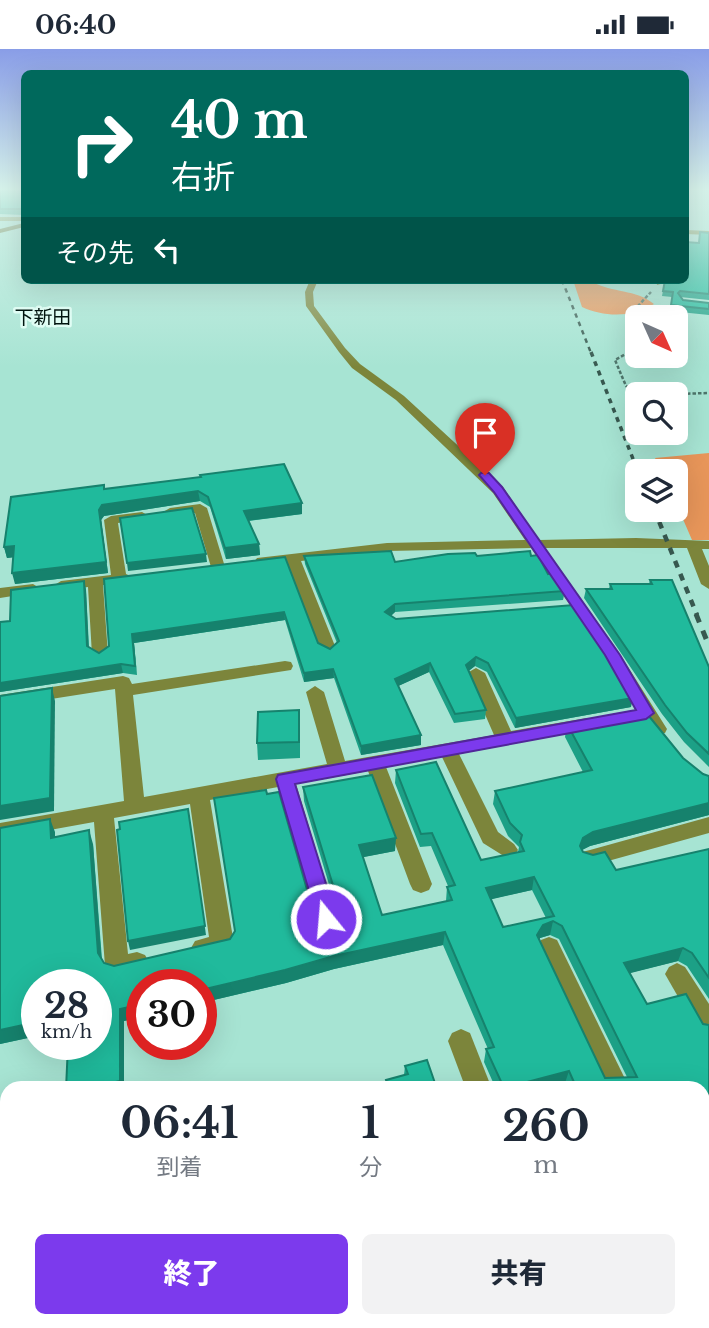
<!DOCTYPE html>
<html lang="ja">
<meta charset="utf-8">
<style>
:root{--surface:#fff;--page:#f2f2f3;--text:#1f2937;--muted:#747a83;--accent:#7c3aed}
body{margin:0;font-family:"Libre Baskerville","Noto Sans JP",serif;background:var(--page);color:var(--text);height:100vh;display:flex;flex-direction:column;font-size:26px;white-space:nowrap}
*{box-sizing:border-box;margin:0}
p{font-size:23px;color:var(--muted)}
.icon{flex:none;width:38px;height:38px;fill:none;stroke:currentColor;stroke-width:2;stroke-linecap:round;stroke-linejoin:round}
.map{position:relative;flex:1;overflow:hidden}
.sheet{position:absolute;left:0px;top:1032px;width:710px;height:247px;display:flex;flex-direction:column;background:var(--surface);border-radius:21px 21px 0 0;box-shadow:0 7px 28px #0002}
.sheet>*{flex:none}
.banner{position:absolute;left:21px;top:21px;width:668px;height:214px;border-radius:10px;box-shadow:0 7px 28px #0002;background:#00695c;color:#fff;overflow:hidden}
.needle{width:46px;rotate:135deg}
.fabs{position:absolute;left:625px;top:256px;display:grid;gap:14px}
.fabs a{display:grid;place-items:center;width:63px;height:63px;border-radius:10px;background:var(--surface);box-shadow:0 7px 28px #0002;font-size:35px}
.speed{position:absolute;left:21px;top:920px;display:flex;gap:14px;font-size:35px;font-weight:700;text-align:center}
.speed>*{display:grid;place-content:center;width:91px;height:91px;border-radius:50%;background:var(--surface);box-shadow:0 7px 28px #0002;line-height:1}
.speed small{font-size:18px;font-weight:400}
.speed .limit{border:10px solid #d22;background:#fff;color:#111}
.pin{position:absolute;display:grid;place-items:center;width:60px;height:60px;color:#fff;margin:-72px -30px;border-radius:50% 50% 50% 0;rotate:-45deg;box-shadow:0 0 7px #0007}
.pin .icon{rotate:45deg}
.me{position:absolute;width:77px;margin:-38px;rotate:343deg;stroke-linejoin:round;filter:drop-shadow(0 0 5px #0008)}
.turn{display:flex;align-items:center;gap:24px;height:147px;padding:0 35px;font-size:32px}
.turn .icon{width:91px;height:91px;stroke-width:2.5}
.turn b{display:block;font-size:49px;line-height:60px}
.then{display:flex;align-items:center;height:66px;padding:0 35px;background:#0003;gap:14px;font-size:26px}
.eta{display:flex;justify-content:space-evenly;align-items:center;height:119px;text-align:center}
.eta b{font-size:42px;font-weight:800;line-height:49px}
.button{display:flex;gap:14px;margin-top:auto;padding:14px 35px}
.button a{flex:1;height:80px;border-radius:10px;background:var(--accent);color:#fff;font-size:28px;font-weight:800;line-height:80px;text-align:center}
.button a+a{background:var(--page);color:var(--text)}
.status{display:flex;justify-content:space-between;align-items:center;height:49px;padding:0 35px;background:var(--surface);direction:ltr}
.status svg{height:19px;fill:currentColor}
.map>svg:first-child{display:block}
.green{fill:#e8965a}
.lines{fill:none;stroke-linecap:round;stroke-linejoin:round}
.path{stroke:#4e756b;stroke-width:2.5;stroke-dasharray:3.5 2;stroke-linecap:butt}
.street{fill:#7c853b;fill-rule:evenodd}
.secondary{fill:#535b17;fill-rule:evenodd}
.rail-far3{stroke:#37584f;stroke-width:2.5;stroke-dasharray:4.5 4.5;stroke-linecap:butt}
.rail-far2{stroke:#37584f;stroke-width:3.5;stroke-dasharray:5 5;stroke-linecap:butt}
.rail-far1{stroke:#37584f;stroke-width:4.5;stroke-dasharray:7 7;stroke-linecap:butt}
.rail{stroke:#37584f;stroke-width:5;stroke-dasharray:9 9;stroke-linecap:butt}
.wall{fill:#1ca086;fill-rule:evenodd}
.shaded-wall{fill:#16826d}
.building{fill:#20ba9c;stroke:#16826d;stroke-width:2;fill-rule:evenodd}
.route{fill:#7c3aed;stroke:#51269a;stroke-width:2}
.labels{text-anchor:middle;stroke-width:5;stroke-linejoin:round;paint-order:stroke}
.far-quarter-label{font-size:19px;fill:#00140f;stroke:#e0fdf4}
</style>
<div class="status"><b>06:40</b><svg viewBox="0 0 49 12"><path d="M0 12V9h3v3zM5 12V6h3v6zM10 12V3h3v9zM15 12V0h3v12zM26 1h20v11H26zM47 4h2v5h-2z"/></svg></div>
<div class="map">
<svg width="709" height="1279" viewBox="0 0 709 1279">
<rect width="100%" height="100%" fill="#a7e4d3"/>
<!-- green -->
<g class="green">
<path d="M573,231H594L593,233C612,244 636,240 654,255C632,269 604,268 582,258Z"/>
<polygon points="709,404 709,491 692,491 676,454 676,422 661,422 655,409"/>
</g>
<g class="lines">
<!-- path -->
<g class="path">
<polyline points="638,268 637,258 651,243"/>
<polyline points="637,273 633,301 615,311 626,337 644,345"/>
<polyline points="676,345 709,344"/>
</g>
<!-- street -->
<g class="street">
<rect x="0" y="168" width="24" height="4"/>
<polygon points="686,181 709,182 709,186 686,185"/>
<polygon points="310,231 318,231 313,243 314,257 345,299 360,315 404,347 503,438 539,491 636,489 709,492 709,500 702,500 709,517 709,540 701,535 687,499 545,499 618,602 667,680 665,684 651,684 604,606 531,499 387,502 301,512 337,602 329,607 323,606 287,514 257,515 255,512 257,509 387,494 525,491 493,444 396,351 352,319 339,303 306,257 305,243"/>
<polygon points="656,231 664,231 664,234 657,236"/>
<polygon points="200,455 207,459 225,518 223,521 218,522 211,518 195,464 170,467 163,463 170,459"/>
<polygon points="142,463 149,467 147,470 118,474 126,525 135,529 127,534 103,536 108,606 106,610 94,610 92,606 88,538 61,542 53,537 61,532 111,526 104,471 111,467"/>
<polygon points="33,535 41,540 38,543 0,549 0,539"/>
<path d="M285,612L291,613L293,617L291,621L133,646L144,748L327,715L306,643L315,637L324,643L345,712L494,686L467,624L476,619L485,624L511,682L587,669L593,671L596,675L593,679L587,681L459,705L498,783L514,795L518,801L514,807L507,809L483,794L442,708L386,718L432,835L429,841L421,844L413,841L410,835L368,722L296,735L337,870L334,877L326,879L318,877L315,870L278,738L210,751L234,895L230,902L203,909L195,906L191,899L195,892L209,888L190,755L114,769L128,905L137,903L145,906L149,913L145,920C133,925 121,929 109,924L105,917L94,773L0,790V774L124,752L115,640L0,658V646L123,627L129,629L132,635Z"/>
<polygon points="709,768 709,784 590,817 582,815 579,809 582,803 590,801"/>
<polygon points="549,888 557,891 630,1040 603,1040 537,898 541,891"/>
<polygon points="677,914 685,918 709,955 709,990 700,986 665,925 669,918"/>
<polygon points="461,980 470,984 492,1040 466,1040 448,992 452,984"/>
<polygon points="709,1133 709,1161 704,1164 704,1135"/>
<polygon points="704,1190 709,1192 709,1230 704,1228"/>
<polygon points="261,1272 312,1272 309,1279 258,1279"/>
</g>
<!-- secondary -->
<polygon class="secondary" points="24,174 24,178 0,184 0,180"/>
<!-- rail-far3 -->
<polyline class="rail-far3" points="562,231 591,304"/>
<!-- rail-far2 -->
<polyline class="rail-far2" points="591,303 637,420"/>
<!-- rail-far1 -->
<g class="rail-far1">
<polyline points="637,418 638,422"/>
<polyline points="654,460 697,566"/>
</g>
<!-- rail -->
<polyline class="rail" points="696,565 709,597"/>
</g>
<!-- wall -->
<g class="wall">
<polygon points="0,139 24,139 24,166 0,165"/>
<polygon points="700,183 709,184 709,251 680,248 683,251 709,254 709,266 670,262 672,248 662,247 665,231 699,194"/>
<polygon points="201,428 302,465 249,472 259,495 260,506 226,510 210,458 200,452 104,467 101,471 108,524 15,535 13,508 7,509 4,498 104,440"/>
<polygon points="304,507 395,513 477,507 531,507 565,542 563,551 395,563 391,567 396,570 631,658 515,679 487,623 475,617 468,622 486,661 485,670 454,674 429,623 398,637 421,686 421,696 361,706 334,629 304,633 285,571 134,594 137,626 123,624 0,643 0,573 10,572 84,532 86,541 89,598 99,604 285,508 318,594 330,600 337,594 305,515"/>
<polygon points="650,531 709,618 709,718 684,693 662,665 584,549 586,540 609,540 610,535 649,535"/>
<path d="M567,675L683,709L703,725L709,727V766L590,797L582,801L583,803L616,821L709,800V950L687,917L678,912L629,924L647,955L709,976V1125L704,1126V1040H567L565,1034L545,1040H496L484,1013L486,1000H488L443,896L334,920L286,934L124,972L96,936L37,987L0,995V779L55,783V788L93,795L102,910L104,914L114,917L230,890L235,882L267,745L312,858L317,866L326,868L336,865L337,862L304,752L303,738L395,802L363,808L382,866L446,852L447,838L448,837L431,797L420,798L395,734L396,721L481,811L518,803L519,798L508,787L493,755L495,742L583,723L565,688ZM532,841L546,869L503,878L491,850ZM550,886L559,890L627,1028L605,1029L539,890L540,889Z"/>
<polygon points="300,678 300,709 258,711 257,694"/>
<polygon points="405,1017 437,1040 386,1040 386,1031 404,1026"/>
<polygon points="574,1272 663,1272 666,1279 577,1279"/>
</g>
<!-- shaded-wall -->
<g class="shaded-wall">
<polygon points="198,442 200,452 104,467 101,471 108,524 15,535 12,524 99,461 102,456"/>
<polygon points="302,454 302,465 245,472 244,462"/>
<polygon points="259,495 260,506 226,510 225,499"/>
<polygon points="14,497 17,508 7,509 4,498"/>
<polygon points="206,505 207,513 128,522 127,514"/>
<polygon points="84,532 86,541 89,606 87,597"/>
<polygon points="395,555 395,563 385,572 385,563"/>
<polygon points="284,563 285,571 134,594 137,626 132,585"/>
<polygon points="476,608 475,617 465,625 466,616"/>
<polygon points="430,614 429,623 394,639 395,630"/>
<polygon points="121,615 123,624 0,643 0,634"/>
<polygon points="333,620 334,629 304,633 304,624"/>
<polygon points="52,639 55,652 54,762 0,771 0,757"/>
<polygon points="633,649 631,658 515,679 516,669"/>
<polygon points="421,686 421,696 361,706 361,697"/>
<polygon points="709,754 709,766 590,797 580,802 580,797 583,789 593,783"/>
<polygon points="188,760 206,886 130,901 128,892"/>
<polygon points="50,770 55,783 55,802 51,789"/>
<polygon points="89,781 93,795 102,917 98,904"/>
<polygon points="396,789 395,802 359,809 359,796"/>
<polygon points="534,828 532,841 484,852 486,839"/>
<polygon points="553,872 550,886 540,889 535,899 537,886 543,876"/>
<polygon points="445,883 443,896 334,920 286,934 201,954 201,941 334,907"/>
<polygon points="683,899 678,912 619,927 624,914"/>
<polygon points="142,955 142,968 124,972 124,1040 85,1040 120,960"/>
<polygon points="37,973 37,987 0,995 0,981"/>
<polygon points="569,1022 565,1034 545,1040 504,1040"/>
<polygon points="0,1073 7,1086 7,1180 0,1169"/>
<polygon points="709,1115 709,1125 704,1126 704,1116"/>
<polygon points="7,1193 7,1216 0,1218 0,1195"/>
<polygon points="63,1272 120,1272 121,1277 113,1279 39,1279"/>
<polygon points="616,1272 625,1272 621,1279 595,1279"/>
</g>
<!-- building -->
<g class="building">
<polygon points="0,139 24,139 24,161 23,160 0,160"/>
<polygon points="700,183 709,184 709,245 680,242 678,244 683,251 709,254 709,260 671,256 673,243 663,242 665,231 686,231 686,193 699,194"/>
<polygon points="284,415 302,454 244,462 259,495 225,499 208,448 198,442 102,456 99,461 106,513 12,524 14,497 4,498 11,448 104,436 104,440 201,428 200,426"/>
<polygon points="192,459 206,505 127,514 120,469"/>
<polygon points="391,502 395,513 448,505 475,504 477,507 530,502 531,507 538,506 548,525 552,524 565,542 395,555 385,563 396,570 574,556 604,598 633,649 516,669 488,614 476,608 466,616 486,661 455,665 430,614 395,630 421,686 361,697 333,620 304,624 284,563 132,585 135,617 121,615 0,634 0,573 10,572 11,541 84,532 87,597 99,604 109,597 104,530 285,508 318,594 330,600 339,592 304,507"/>
<polygon points="650,531 672,531 709,618 709,705 687,684 665,656 586,540 612,540 610,535 652,535"/>
<polygon points="52,639 50,749 0,757 0,647"/>
<polygon points="299,661 299,693 257,694 258,663"/>
<path d="M644,661L683,709L703,725L709,727V754L593,783L583,789L580,797L583,803L593,806L605,803L616,821L709,800V929L692,904L683,899L624,914L647,955L686,945L703,975L709,976V1115L704,1116V1040H577L569,1022L504,1039L486,1000L494,998L445,883L334,907L285,921L201,941V936H142V955L120,960V1032L85,1040H66L68,996H96V936H37V973L0,981V779L50,770L51,789L89,781L98,904L104,914L114,917L230,890L235,882L214,749L266,741L267,745L279,743L312,858L317,866L326,868L336,865L339,856L303,738L372,726L396,789L359,796L382,866L452,851L447,838L455,836L432,784L421,785L396,721L436,713L481,811L524,802L520,793L522,786L510,774L495,742L592,721L567,675ZM534,828L554,867L503,878L486,839ZM553,872L562,877L637,1028L605,1029L537,886L543,876Z"/>
<polygon points="188,760 205,877 128,892 117,781 120,780 119,773"/>
<polygon points="427,1011 437,1040 389,1040 386,1031 408,1025 405,1017"/>
<polygon points="7,1159 7,1193 0,1195 0,1161"/>
<polygon points="26,1272 63,1272 39,1279 26,1279"/>
<polygon points="345,1272 355,1272 356,1275 366,1272 418,1272 419,1277 432,1272 510,1272 513,1279 323,1279"/>
<polygon points="584,1272 616,1272 595,1279 587,1279"/>
<polygon points="628,1272 663,1272 666,1279 631,1279"/>
</g>
<!-- sky -->
<linearGradient id="sky" x2="0" y2="1"><stop stop-color="#899de7"/><stop offset="0.44" stop-color="#d7f3eb"/><stop offset="1" stop-color="#d7f3eb" stop-opacity="0"/></linearGradient>
<rect width="709" height="318" fill="url(#sky)"/>
<!-- route -->
<polygon class="route" points="481,424 489,424 502,438 620,606 654,664 646,670 295,735 337,870 334,876 326,879 319,876 276,730 278,726 636,661 605,606 494,443 479,426"/>
<g class="labels">
<!-- far-quarter labels -->
<g class="far-quarter-label">
<text x="43" y="275">下新田</text>
</g>
</g>
</svg>
<div class="fabs">
<a><svg class="needle" viewBox="-14 -14 28 28"><path d="M0-13l5 13h-10z" fill="#e53935"/><path d="M0 13l5-13h-10z" fill="#747a83"/></svg></a>
<a><svg class="icon" aria-label="search" viewBox="0 0 24 24"><circle cx="10" cy="10" r="6"/><path d="M15 15l6 6"/></svg></a>
<a><svg class="icon" aria-label="layers" viewBox="0 0 24 24"><path d="M12 4l9 5-9 5-9-5zM3 14l9 5 9-5"/></svg></a>
</div>
<div class="speed"><div>28<small>km/h</small></div><div class="limit">30</div></div>
<div class="pin" style="left:485px;top:426px;background:#d93025"><svg class="icon" aria-label="arrive" viewBox="0 0 24 24"><path d="M6 21V4h12l-3 4 3 4H6"/></svg></div>
<svg class="me" style="left:326px;top:870px" viewBox="-20 -20 40 40"><circle r="17" fill="#7c3aed" stroke="#fff" stroke-width="3"/><path d="M0-11L8 9 0 5-8 9z" fill="#fff"/></svg>
<div class="banner">
<div class="turn"><svg class="icon" aria-label="right" viewBox="0 0 24 24"><path d="M7 20v-9h11M14 6l5 5-5 5"/></svg><div><b>40 m</b>右折</div></div>
<div class="then">その先<svg class="icon" aria-label="left" viewBox="0 0 24 24"><path d="M17 20v-9H6M10 6l-5 5 5 5"/></svg></div>
</div>
<section class="sheet">
<div class="eta">
<div><b>06:41</b><p>到着</p></div>
<div><b>1</b><p>分</p></div>
<div><b>260</b><p>m</p></div>
</div>
<div class="button"><a>終了</a><a>共有</a></div>
</section>
</div>
